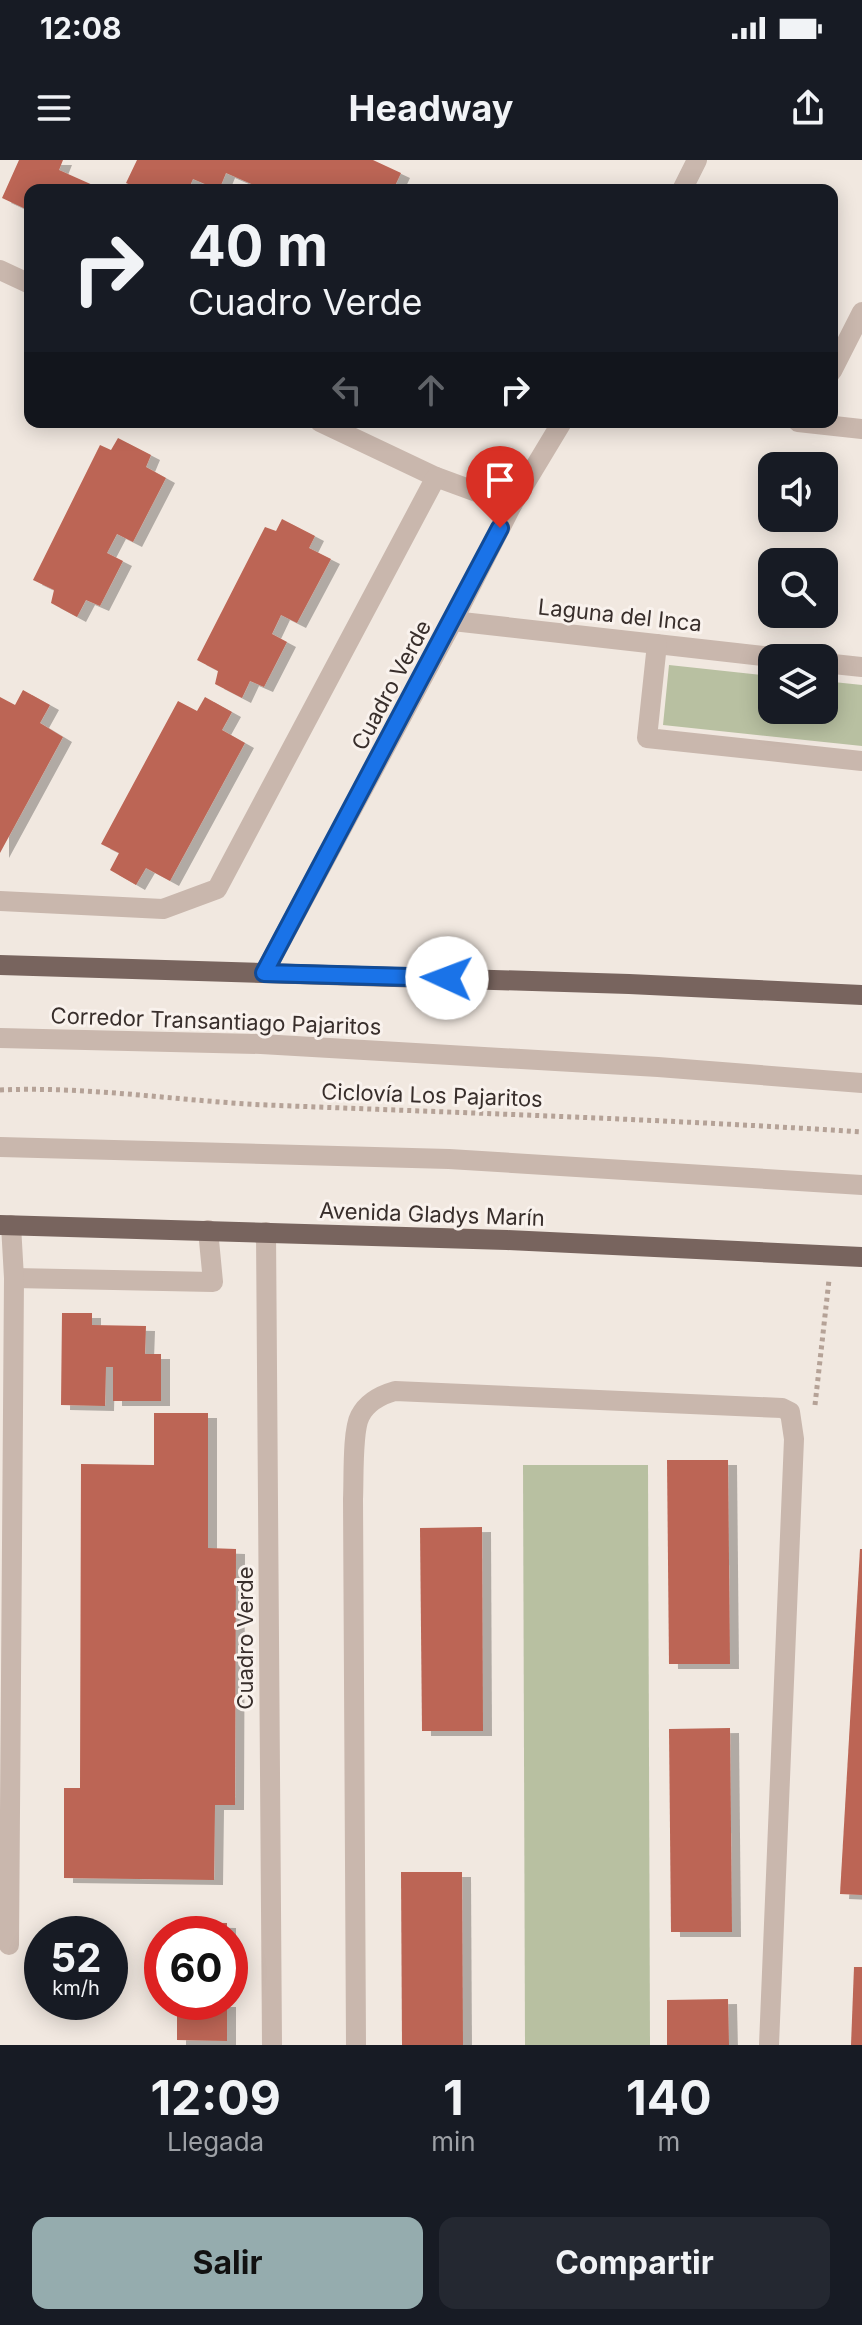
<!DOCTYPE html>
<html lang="es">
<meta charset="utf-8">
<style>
:root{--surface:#171b24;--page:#242831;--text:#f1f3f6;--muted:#9ea1a6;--accent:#95acae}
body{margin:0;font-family:Inter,sans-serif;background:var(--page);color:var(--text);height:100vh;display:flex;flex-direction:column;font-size:30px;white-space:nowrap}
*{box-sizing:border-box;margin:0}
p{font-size:26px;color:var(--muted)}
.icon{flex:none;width:44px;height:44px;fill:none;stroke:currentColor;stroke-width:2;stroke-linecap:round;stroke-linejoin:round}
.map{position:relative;height:1885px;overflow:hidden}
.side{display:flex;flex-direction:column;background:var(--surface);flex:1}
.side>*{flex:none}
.guide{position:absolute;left:24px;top:24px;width:814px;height:244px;border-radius:16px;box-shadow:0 4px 20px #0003;background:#171b24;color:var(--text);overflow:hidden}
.fabs{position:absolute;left:758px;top:292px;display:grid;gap:16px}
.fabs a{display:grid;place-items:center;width:80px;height:80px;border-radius:16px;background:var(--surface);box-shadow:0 4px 20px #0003;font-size:40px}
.speed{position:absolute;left:24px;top:1756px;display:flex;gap:16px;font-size:40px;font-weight:700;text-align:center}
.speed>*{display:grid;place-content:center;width:104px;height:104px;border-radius:50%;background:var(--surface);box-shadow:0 4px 20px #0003;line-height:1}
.speed small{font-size:20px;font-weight:400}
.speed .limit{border:12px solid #d22;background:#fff;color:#111}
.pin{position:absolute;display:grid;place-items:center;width:68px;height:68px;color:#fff;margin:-82px -34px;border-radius:50% 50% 50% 0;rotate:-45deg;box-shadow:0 0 8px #0007}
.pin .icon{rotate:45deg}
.me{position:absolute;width:88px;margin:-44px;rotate:272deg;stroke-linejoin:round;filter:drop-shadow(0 0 6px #0008)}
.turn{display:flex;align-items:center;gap:28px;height:168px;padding:0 32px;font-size:36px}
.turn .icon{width:104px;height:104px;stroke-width:2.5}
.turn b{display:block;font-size:56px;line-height:68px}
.lanes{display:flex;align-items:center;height:76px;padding:0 32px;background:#0003;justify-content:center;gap:40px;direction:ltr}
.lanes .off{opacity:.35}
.eta{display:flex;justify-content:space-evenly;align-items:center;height:136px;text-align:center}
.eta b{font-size:48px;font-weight:700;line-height:56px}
.action{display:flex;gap:16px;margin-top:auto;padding:16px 32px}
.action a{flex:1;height:92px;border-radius:16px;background:var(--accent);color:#111;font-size:32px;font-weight:700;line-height:92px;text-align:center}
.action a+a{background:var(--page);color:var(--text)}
.status{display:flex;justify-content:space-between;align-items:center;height:56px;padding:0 40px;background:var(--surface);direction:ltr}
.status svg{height:22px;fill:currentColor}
header{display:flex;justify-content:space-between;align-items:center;height:104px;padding:0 32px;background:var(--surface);font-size:36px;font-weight:700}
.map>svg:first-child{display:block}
.green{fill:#b8c0a1}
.building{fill:#bc6554;filter:url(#shadow)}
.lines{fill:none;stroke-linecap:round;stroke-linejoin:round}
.path{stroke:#b5a297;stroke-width:5;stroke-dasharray:4 4;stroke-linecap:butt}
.minor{stroke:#c9b7ad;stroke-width:20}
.major{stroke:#78645e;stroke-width:20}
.route-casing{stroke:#114b97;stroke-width:20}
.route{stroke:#1a73e8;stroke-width:14}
.labels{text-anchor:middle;stroke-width:6;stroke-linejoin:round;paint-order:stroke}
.street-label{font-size:22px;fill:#382e2b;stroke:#f9f2ed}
</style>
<div class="status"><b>12:08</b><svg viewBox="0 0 49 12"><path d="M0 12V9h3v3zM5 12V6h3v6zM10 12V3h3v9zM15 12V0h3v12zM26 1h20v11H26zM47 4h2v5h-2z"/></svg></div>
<header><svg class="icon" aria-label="menu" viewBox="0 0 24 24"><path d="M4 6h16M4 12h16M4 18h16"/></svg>Headway<svg class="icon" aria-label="share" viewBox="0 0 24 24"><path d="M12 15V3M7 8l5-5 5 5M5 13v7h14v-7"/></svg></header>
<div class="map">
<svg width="862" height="1885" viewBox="0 0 862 1885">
<defs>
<filter id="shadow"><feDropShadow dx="9" dy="5" stdDeviation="0" flood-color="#0004"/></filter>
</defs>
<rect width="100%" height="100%" fill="#f1e8e0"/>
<!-- green -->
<g class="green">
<polygon points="669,505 772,516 772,550 824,550 824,521 862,525 862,586 663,565"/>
<polygon points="523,1305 648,1305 650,1885 525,1885"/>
</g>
<!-- building -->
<g class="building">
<polygon points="19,0 63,0 59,10 104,30 30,30 30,51 2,38"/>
<polygon points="137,0 373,0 401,13 393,30 265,30 226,13 219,30 193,19 188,30 142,30 126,23"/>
<polygon points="118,278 151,295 146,307 166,318 133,382 117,374 107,393 123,401 100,446 86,440 77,457 51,443 54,430 33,420 100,285 111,290"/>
<polygon points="282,359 315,376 309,388 331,399 297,463 281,455 272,474 287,482 264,527 250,521 242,538 215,524 218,511 197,500 265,367 276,371"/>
<polygon points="23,530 50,545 40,563 63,577 0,693 0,537 15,545"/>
<polygon points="205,537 232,552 222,570 245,583 170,721 146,708 136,725 110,710 119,693 101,684 178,541 197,551"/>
<polygon points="62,1153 92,1153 92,1165 146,1166 145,1194 161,1194 161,1241 113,1241 113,1207 106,1207 105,1246 61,1245"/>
<polygon points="154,1253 208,1253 208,1388 236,1389 235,1645 215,1645 214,1720 64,1718 64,1628 80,1628 81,1304 154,1305"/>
<polygon points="667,1300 728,1300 730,1504 669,1504"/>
<polygon points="482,1367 483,1571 422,1571 420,1368"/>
<polygon points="860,1389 862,1389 862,1735 840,1734"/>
<polygon points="730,1568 732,1772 671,1772 669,1569"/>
<polygon points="401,1712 462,1712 463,1885 402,1885"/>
<polygon points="177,1762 227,1763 227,1774 177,1774"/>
<polygon points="854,1807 862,1807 862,1885 851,1885"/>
<polygon points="728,1839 729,1885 667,1885 667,1840"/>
<polygon points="177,1842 227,1842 227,1881 177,1880"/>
</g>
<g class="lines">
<!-- path -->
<g class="path">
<path d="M0,930C89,926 178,941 267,945C465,953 664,959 862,972"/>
<polyline points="815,1245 829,1120"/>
</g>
<!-- minor -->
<g class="minor">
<polyline points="682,30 697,0"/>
<polyline points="0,110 30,124"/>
<polyline points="832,211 862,152"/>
<polyline points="320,262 436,317 512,345"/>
<polyline points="798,262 862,269"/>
<polyline points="453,461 781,498"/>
<polyline points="657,484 647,578 862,601"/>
<polyline points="824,503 862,507"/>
<polyline points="0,741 163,749 217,729 436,317"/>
<polyline points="264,813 453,461 512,345 562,262"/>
<polyline points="0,878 261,884 658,907 862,923"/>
<polyline points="0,987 449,999 862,1025"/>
<polyline points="266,1072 272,1885"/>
<polyline points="14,1118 213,1122 208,1070"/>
<polyline points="9,1785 14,1118 11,1065"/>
<path d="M356,1885L353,1339C354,1320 352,1271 360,1256C367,1242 381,1235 395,1231L782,1248L790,1252L794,1279L769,1885"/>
</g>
<!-- major -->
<g class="major">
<polyline points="0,805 629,824 862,835"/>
<polyline points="0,1065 507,1080 862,1097"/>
</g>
</g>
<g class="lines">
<defs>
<polyline id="route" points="447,818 264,813 500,368"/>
</defs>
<!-- route casing -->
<use href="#route" class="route-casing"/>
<!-- route -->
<use href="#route" class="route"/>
</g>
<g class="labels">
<!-- street labels -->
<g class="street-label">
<text transform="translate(620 455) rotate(6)" y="8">Laguna del Inca</text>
<text transform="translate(391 525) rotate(-62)" y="8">Cuadro Verde</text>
<text transform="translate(216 861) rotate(2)" y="8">Corredor Transantiago Pajaritos</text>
<text transform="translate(432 935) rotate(2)" y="8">Ciclovía Los Pajaritos</text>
<text transform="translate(432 1054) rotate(2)" y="8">Avenida Gladys Marín</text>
<text transform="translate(245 1478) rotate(-90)" y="8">Cuadro Verde</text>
</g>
</g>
</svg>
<div class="fabs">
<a><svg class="icon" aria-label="sound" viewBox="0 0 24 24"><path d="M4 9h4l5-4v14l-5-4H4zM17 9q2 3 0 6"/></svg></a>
<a><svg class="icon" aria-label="search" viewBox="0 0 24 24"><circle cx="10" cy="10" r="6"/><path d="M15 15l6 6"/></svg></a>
<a><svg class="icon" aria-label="layers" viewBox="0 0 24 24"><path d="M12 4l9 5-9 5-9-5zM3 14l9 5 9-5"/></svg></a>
</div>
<div class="speed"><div>52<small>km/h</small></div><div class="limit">60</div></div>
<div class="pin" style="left:500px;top:368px;background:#d93025"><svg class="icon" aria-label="arrive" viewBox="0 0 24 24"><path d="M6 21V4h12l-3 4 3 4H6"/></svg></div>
<svg class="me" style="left:447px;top:818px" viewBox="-20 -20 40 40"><circle r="19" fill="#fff"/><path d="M0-13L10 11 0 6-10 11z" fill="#1a73e8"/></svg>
<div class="guide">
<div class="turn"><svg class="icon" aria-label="right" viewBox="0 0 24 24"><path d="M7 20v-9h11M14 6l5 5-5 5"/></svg><div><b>40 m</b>Cuadro Verde</div></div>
<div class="lanes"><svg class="icon off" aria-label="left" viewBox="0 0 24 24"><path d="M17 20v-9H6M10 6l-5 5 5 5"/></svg><svg class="icon off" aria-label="ahead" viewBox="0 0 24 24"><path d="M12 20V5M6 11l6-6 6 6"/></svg><svg class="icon" aria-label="right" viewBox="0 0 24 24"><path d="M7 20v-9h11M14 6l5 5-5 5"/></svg></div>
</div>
</div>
<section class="side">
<div class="eta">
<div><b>12:09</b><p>Llegada</p></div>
<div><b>1</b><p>min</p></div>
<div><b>140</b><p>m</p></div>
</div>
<div class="action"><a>Salir</a><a>Compartir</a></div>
</section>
